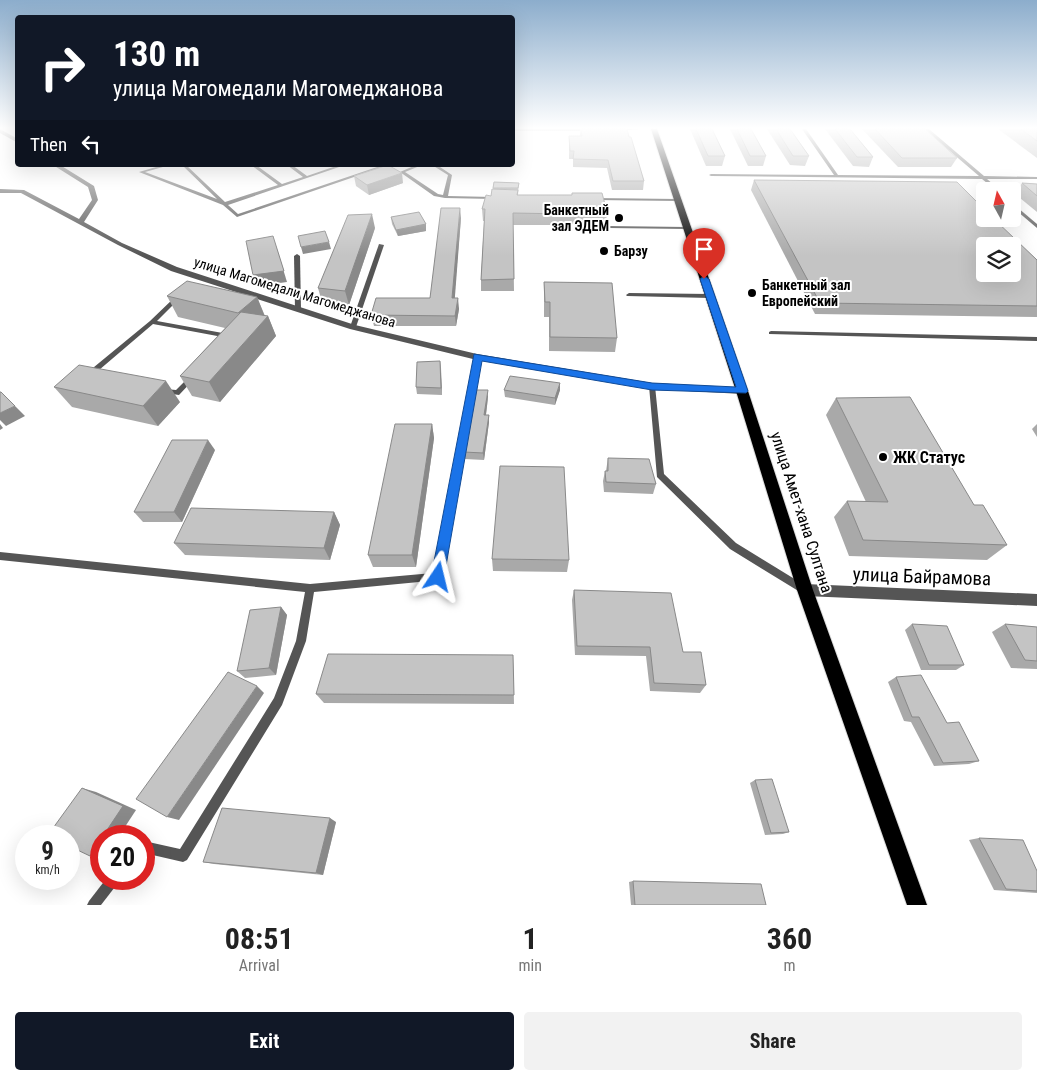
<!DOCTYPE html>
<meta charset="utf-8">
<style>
:root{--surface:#fff;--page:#f2f2f2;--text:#222;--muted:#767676;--accent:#111827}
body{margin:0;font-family:"Roboto Condensed",sans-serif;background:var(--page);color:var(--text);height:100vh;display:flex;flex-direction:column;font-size:19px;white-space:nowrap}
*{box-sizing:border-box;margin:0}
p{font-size:16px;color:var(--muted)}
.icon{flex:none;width:28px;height:28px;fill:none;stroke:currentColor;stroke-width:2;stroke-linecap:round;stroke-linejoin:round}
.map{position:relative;height:905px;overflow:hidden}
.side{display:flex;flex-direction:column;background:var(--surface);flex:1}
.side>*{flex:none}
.top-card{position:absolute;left:15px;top:15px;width:500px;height:152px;border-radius:5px;box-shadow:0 5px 20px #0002;background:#111827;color:#fff;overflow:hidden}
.needle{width:32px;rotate:352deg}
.fabs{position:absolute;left:976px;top:182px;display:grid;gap:10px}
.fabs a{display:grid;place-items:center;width:45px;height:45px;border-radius:5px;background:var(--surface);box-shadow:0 5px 20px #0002;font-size:25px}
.speed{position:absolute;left:15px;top:825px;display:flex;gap:10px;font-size:25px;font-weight:700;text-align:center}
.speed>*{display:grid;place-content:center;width:65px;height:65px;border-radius:50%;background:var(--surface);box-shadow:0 5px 20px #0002;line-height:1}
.speed small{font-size:12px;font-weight:400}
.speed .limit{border:8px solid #d22;background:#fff;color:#111}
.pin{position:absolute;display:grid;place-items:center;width:42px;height:42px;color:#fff;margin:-51px -21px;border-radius:50% 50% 50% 0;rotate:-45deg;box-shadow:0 0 5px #0007}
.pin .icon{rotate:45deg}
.me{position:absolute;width:55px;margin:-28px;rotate:10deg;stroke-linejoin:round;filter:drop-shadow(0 0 4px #0008)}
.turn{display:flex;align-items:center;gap:18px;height:105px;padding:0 15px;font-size:22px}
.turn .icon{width:65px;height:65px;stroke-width:2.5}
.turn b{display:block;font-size:35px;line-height:42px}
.then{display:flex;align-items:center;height:48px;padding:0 15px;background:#0003;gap:10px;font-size:19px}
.eta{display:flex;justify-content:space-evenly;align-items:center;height:85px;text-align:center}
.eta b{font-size:30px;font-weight:700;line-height:35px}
.button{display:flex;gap:10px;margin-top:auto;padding:10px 15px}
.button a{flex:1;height:58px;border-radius:5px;background:var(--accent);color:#fff;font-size:20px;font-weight:700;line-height:58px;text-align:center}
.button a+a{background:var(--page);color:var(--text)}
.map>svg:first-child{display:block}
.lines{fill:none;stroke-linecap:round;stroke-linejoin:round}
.primary-casing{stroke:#dbdbdb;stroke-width:2}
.service{fill:#555;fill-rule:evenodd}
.minor{fill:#555;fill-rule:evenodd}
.primary{fill:#000;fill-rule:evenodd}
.wall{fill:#a9a9a9}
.shaded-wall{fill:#898989}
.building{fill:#c4c4c4;stroke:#898989;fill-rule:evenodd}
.route{fill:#1a73e8;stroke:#114b97}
.poi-dot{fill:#000;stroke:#fff;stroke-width:2}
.labels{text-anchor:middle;stroke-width:4;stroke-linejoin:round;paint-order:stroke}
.far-poi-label{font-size:14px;font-weight:bold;fill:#000;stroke:#fff;text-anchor:start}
.far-street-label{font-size:14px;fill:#000;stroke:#fff}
.poi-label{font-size:16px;font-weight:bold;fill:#000;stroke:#fff;text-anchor:start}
.street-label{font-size:16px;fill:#000;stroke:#fff}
.near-street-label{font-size:19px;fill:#000;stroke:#fff}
</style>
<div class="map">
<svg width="1037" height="905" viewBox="0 0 1037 905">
<rect width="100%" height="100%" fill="#fff"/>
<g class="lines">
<defs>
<polygon id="primary" points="651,129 657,129 748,391 813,590 927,905 907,905 797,590 736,391"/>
</defs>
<!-- primary casing -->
<use href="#primary" class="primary-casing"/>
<!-- service -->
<g class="service">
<polygon points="512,129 591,129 591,130 589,131 512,131"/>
<polygon points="616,129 640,129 618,131"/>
<polygon points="802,129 806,129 838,175 979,176 924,129 929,129 984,176 1037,177 1037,179 987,179 1001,191 997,191 982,179 711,176 709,175 711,174 834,175"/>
<polygon points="163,165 170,165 145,172 217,199 182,165 186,165 225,202 278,185 251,165 256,165 282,184 303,177 287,165 292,165 307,176 339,165 345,165 228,205 238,214 383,165 389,165 237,217 223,205 139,172"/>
<polygon points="416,165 422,165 405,172 438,194 443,195 448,175 432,165 437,165 452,175 448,196 494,197 496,198 494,199 445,198 434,196 400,172"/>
<polygon points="593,198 678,199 680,200 678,201 595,200 593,199"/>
<polygon points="1012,203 1037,224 1037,228 1012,207"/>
<polygon points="606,226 687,227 689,228 687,229 608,228 606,227"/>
<polygon points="379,244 384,245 356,327 355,328 351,328 350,327"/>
<polygon points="297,254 300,256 301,309 298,311 295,309 294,256"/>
<polygon points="629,293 710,294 713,296 710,298 627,296 626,295"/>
<polygon points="177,296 180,298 157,321 228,334 230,335 230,337 228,338 153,324 92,376 88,376 87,374 88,372 150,321 175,297"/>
<polygon points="771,331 1037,337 1037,341 769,334 769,332"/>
<polygon points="477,355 480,357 440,580 314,592 306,641 282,705 187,860 183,862 144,853 144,841 180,849 274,698 296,641 305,592 0,560 0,552 310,584 433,573 474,357"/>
<polygon points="190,376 194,376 195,378 179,395 165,393 162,391 165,389 176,390"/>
<polygon points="650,384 652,384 655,386 664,474 736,543 806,586 808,589 806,592 803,593 800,592 730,549 657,477 649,386"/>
<polygon points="106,879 120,879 118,883 101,905 87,905 89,901"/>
</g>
<!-- minor -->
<g class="minor">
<polygon points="0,129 18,139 18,143 0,133"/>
<polygon points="53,165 60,165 94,186 98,200 84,222 122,243 177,267 355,325 477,354 652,383 742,388 747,391 742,394 652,389 477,360 350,329 171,271 118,245 21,193 0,193 0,189 24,190 79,219 92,200 88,187"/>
<polygon points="805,584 1037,594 1037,606 805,596 801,594 799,590 801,586"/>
</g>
<!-- primary -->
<use href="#primary" class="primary"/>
</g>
<!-- wall -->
<g class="wall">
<polygon points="580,129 627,129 644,181 643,190 612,190 607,168 573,167 573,159 569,159 569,136 580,136"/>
<polygon points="690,129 712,129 725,156 722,166 706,166"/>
<polygon points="730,129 751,129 766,156 763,166 748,166"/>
<polygon points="767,129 790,129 809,156 805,166 790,165"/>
<polygon points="825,129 850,129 873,157 869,167 853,166"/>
<polygon points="862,129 925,129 957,158 951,167 898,167"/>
<polygon points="998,129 1037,129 1037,158"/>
<polygon points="354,176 403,183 369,195 356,186"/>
<polygon points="754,180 1037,260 1037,317 815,314 751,190"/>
<polygon points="494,182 519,183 518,195 607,212 606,223 566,224 566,225 513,225 514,291 481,291 481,280 484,221 483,221 482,209 491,196 493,189"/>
<polygon points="1022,183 1037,184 1037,212 1015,194"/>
<polygon points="391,217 426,224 426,231 398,236 392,224"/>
<polygon points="461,218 454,298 459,309 456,326 374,326 371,315 430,298"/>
<polygon points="375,228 349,305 322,302 318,288"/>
<polygon points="544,282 617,338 615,352 549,351 549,317 544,317"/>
<polygon points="167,296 257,297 265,316 268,316 276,336 220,402 192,396 180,376 225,328 178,317"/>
<polygon points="440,361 442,395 417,394 416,387"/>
<polygon points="54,387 180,402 158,426 72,407"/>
<polygon points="504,390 560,390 555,405 505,397"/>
<polygon points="488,397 486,415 489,415 489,422 484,460 465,459 464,452"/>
<polygon points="836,398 974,505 1007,545 987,560 849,556 834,517 847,501 866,502 826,415"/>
<polygon points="432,424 434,438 416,567 373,567 368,555"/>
<polygon points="1037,424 1037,437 1032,429"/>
<polygon points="215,450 182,522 143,522 134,512"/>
<polygon points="608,458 656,484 653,494 604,492 603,481 605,471 606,471"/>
<polygon points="334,512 340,525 330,560 185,555 174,543"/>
<polygon points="492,559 569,560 567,572 493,571"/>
<polygon points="574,590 683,652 706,685 700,693 650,691 646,656 575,655 572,600"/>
<polygon points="281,607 287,615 276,675 245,678 237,671"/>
<polygon points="912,624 964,665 956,670 921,670 905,630"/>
<polygon points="1005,624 1037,627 1037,669 1011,668 992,632"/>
<polygon points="513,655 514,704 324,703 316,694"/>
<polygon points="896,677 947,723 979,761 969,764 934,766 911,722 904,721 888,682"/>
<polygon points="755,780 789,832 783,834 765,835 750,783"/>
<polygon points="336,822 323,875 214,864 203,862"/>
<polygon points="979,838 1037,871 1037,893 994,890 969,840"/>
<polygon points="633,881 766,905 631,905 629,882"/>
</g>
<!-- shaded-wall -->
<g class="shaded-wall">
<polygon points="402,173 403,183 369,195 367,185"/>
<polygon points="460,208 461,218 454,309 452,298"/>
<polygon points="372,214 375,228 349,305 345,291"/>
<polygon points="426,224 426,231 398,236 396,230"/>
<polygon points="273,236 287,282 258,286 253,275"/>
<polygon points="329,242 331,249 303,254 301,247"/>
<polygon points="257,297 265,317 238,313"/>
<polygon points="458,298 459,309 456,326 455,316"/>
<polygon points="268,316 276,336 220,402 209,382"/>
<polygon points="440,361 441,368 442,395 441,388"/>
<polygon points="166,381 180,402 158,426 143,406"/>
<polygon points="560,383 560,390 555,405 555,398"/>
<polygon points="488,390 488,397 485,422 484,415"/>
<polygon points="15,406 25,416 6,426 0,420 0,413"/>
<polygon points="489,415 489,422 484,460 483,453"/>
<polygon points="0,424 3,428 0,430"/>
<polygon points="432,424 434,438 416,567 412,555"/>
<polygon points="208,440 215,450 182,522 174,512"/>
<polygon points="334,512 340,525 330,560 324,548"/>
<polygon points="281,607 287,615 276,675 269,668"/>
<polygon points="257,686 264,693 179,820 167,817"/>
<polygon points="82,788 96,792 136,810 119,836 103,836"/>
<polygon points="330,818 336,822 323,875 316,873"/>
<polygon points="101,839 101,858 90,856"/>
</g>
<!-- building -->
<g class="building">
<polygon points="581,129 627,129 629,137 631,137 644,181 613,181 608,160 573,159 574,151 570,151 569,136 582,136"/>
<polygon points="696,129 712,129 725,156 708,156"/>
<polygon points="737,129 751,129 766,156 750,156"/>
<polygon points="776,129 790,129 809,156 793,156"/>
<polygon points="835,129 850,129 873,157 857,157"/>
<polygon points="875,129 925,129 957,158 902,158"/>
<polygon points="1021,129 1037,129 1037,141"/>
<polygon points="388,165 402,173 367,185 354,176"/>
<path d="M754,180L957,182L985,210V219H994L1037,260V306L820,303ZM985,246H1012V274H985Z"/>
<polygon points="494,182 519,183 518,188 493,188"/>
<polygon points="1022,183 1037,184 1037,196"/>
<polygon points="492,189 518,190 517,195 572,195 572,193 602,193 607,212 566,212 566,214 513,213 514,279 481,280 485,209 482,209 486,195 491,196"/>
<polygon points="441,208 460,208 452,298 458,298 455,316 371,315 376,298 430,298"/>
<polygon points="419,212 426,224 396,230 391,217"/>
<polygon points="372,214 345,291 318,288 348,215"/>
<polygon points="325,231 329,242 301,247 298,236"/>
<polygon points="273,236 284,271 253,275 246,241"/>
<polygon points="187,281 257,297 238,313 167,296"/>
<polygon points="544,282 612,283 617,338 550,337 550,302 545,302"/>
<polygon points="241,312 268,316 209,382 180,376"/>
<polygon points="440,361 441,388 416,387 417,362"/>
<polygon points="79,365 166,381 143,406 54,387"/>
<polygon points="510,376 560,383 555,398 504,390"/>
<polygon points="475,390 488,390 484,415 489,415 483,453 464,452"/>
<polygon points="0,392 1,392 15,406 0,413"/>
<polygon points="910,397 974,505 983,505 1007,545 863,540 847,501 888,502 836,398"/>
<polygon points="395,424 432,424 412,555 368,555"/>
<polygon points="172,440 208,440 174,512 134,512"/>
<polygon points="608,458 649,459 656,484 606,482 605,471 608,471"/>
<polygon points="500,466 564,467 569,560 492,559"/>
<polygon points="191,508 334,512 324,548 174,543"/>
<polygon points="574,590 671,593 683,652 701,652 706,685 654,683 650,647 577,646"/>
<polygon points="281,607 269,668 237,671 250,610"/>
<polygon points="912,624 947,626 964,665 929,665"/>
<polygon points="1005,624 1037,627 1037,661 1025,660"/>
<polygon points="328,654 513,655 514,695 316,694"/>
<polygon points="228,672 257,686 167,817 136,799"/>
<polygon points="921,675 947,723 959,722 979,761 943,763 919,717 912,717 896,677"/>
<polygon points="772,779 789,832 771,833 755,780"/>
<polygon points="82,788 123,806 103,836 101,836 101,839 90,856 69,846 69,836 49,836 48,835"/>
<polygon points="222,808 330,818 316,873 203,862"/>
<polygon points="979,838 1023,840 1037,871 1037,891 1006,889"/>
<polygon points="633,881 761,884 766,905 635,905"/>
</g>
<!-- sky -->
<linearGradient id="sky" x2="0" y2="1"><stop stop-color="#8cadcc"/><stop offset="0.5" stop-color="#fff"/><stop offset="1" stop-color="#fff" stop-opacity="0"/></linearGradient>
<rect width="1037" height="256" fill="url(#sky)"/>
<!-- route -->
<polygon class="route" points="704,276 709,279 748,391 746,393 652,390 482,361 444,577 442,582 438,584 433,582 431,577 474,354 652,383 736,387 700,279"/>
<!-- markers -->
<g class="poi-dot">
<circle cx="619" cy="218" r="5"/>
<circle cx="604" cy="251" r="5"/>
<circle cx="752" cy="293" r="5"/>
<circle cx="883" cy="457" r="5"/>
</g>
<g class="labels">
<!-- far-poi labels -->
<g class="far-poi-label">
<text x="609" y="215" text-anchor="end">Банкетный<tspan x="609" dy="16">зал ЭДЕМ</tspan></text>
<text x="614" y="256">Барзу</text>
<text x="762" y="290">Банкетный зал<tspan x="762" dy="16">Европейский</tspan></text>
</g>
<!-- far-street labels -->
<g class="far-street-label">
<text transform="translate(295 292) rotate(17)" y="5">улица Магомедали Магомеджановa</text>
</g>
<!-- poi labels -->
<g class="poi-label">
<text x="893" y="463">ЖК Статус</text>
</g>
<!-- street labels -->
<g class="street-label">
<text transform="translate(802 512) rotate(72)" y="6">улица Амет-хана Султана</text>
</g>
<!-- near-street labels -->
<g class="near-street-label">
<text transform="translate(922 576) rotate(2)" y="7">улица Байрамова</text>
</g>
</g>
</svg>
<div class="fabs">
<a><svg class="needle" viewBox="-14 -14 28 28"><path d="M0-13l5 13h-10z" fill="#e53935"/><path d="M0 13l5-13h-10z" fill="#767676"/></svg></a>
<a><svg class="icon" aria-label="layers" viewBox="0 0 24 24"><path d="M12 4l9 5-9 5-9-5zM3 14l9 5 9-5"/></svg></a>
</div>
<div class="speed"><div>9<small>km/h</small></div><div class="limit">20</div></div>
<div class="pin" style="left:704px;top:279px;background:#d93025"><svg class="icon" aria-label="arrive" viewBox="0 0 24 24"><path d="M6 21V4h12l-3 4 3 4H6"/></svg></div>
<svg class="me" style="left:438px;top:577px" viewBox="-20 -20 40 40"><path d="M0-17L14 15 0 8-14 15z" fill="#1a73e8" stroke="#fff" stroke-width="4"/></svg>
<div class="top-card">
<div class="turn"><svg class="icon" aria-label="right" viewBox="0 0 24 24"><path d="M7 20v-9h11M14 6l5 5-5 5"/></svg><div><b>130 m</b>улица Магомедали Магомеджановa</div></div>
<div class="then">Then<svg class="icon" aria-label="left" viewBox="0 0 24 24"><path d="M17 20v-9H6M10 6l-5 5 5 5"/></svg></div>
</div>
</div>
<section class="side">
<div class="eta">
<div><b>08:51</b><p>Arrival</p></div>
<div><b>1</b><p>min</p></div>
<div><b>360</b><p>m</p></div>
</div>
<div class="button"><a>Exit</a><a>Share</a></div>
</section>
